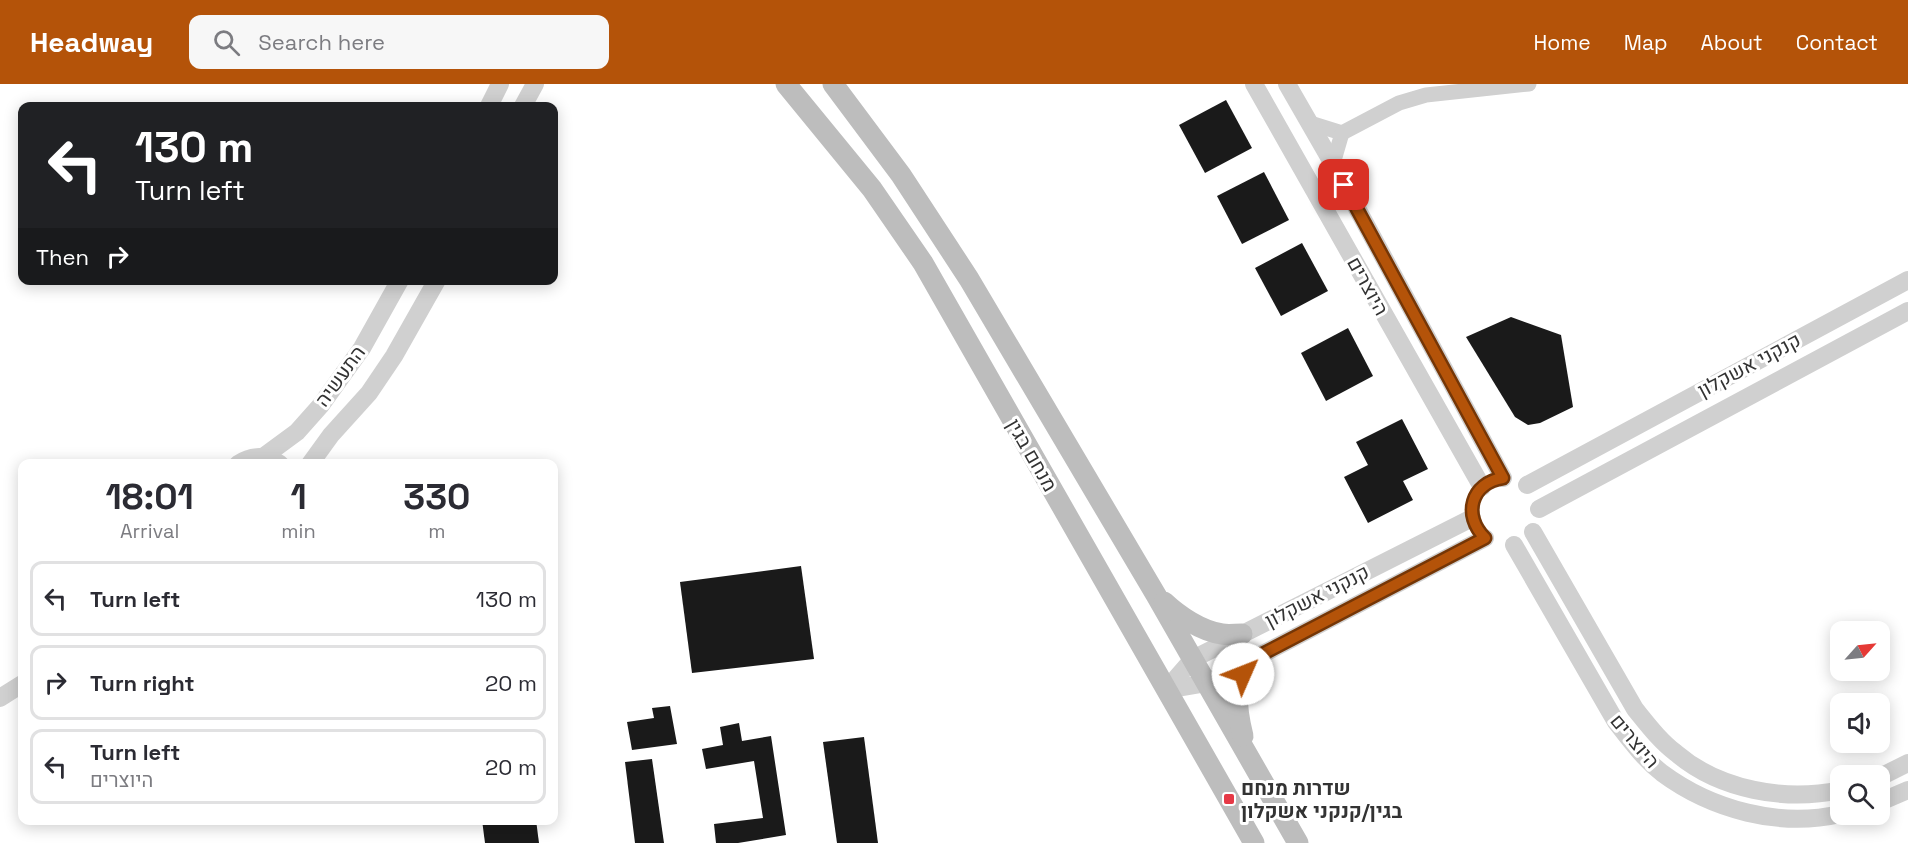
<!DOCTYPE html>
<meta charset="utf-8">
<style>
:root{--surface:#fff;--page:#f7f7f7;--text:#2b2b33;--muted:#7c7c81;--line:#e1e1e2;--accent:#b45309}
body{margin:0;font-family:"Space Grotesk",Heebo,sans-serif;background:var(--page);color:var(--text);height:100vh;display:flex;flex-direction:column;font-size:22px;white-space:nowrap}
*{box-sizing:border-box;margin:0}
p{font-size:20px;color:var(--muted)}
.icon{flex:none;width:33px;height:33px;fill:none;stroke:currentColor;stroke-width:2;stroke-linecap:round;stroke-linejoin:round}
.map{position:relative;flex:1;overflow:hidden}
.drawer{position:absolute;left:18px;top:375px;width:540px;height:366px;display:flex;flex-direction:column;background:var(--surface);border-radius:12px;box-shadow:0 3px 15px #0003}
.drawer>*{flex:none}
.guide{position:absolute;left:18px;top:18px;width:540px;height:183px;border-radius:12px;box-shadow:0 3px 15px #0003;background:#202124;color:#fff;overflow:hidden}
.needle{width:39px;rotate:63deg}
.buttons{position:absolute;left:1830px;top:537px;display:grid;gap:12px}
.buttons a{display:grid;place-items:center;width:60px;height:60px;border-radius:12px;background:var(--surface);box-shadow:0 3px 15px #0003;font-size:30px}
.pin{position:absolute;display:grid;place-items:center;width:51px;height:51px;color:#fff;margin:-26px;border-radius:12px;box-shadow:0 3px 9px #0006}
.me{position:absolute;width:66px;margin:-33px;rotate:46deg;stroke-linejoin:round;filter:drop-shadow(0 0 4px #0008)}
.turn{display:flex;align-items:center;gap:21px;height:126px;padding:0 18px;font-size:27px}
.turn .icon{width:78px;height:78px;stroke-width:2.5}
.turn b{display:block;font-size:42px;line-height:51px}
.then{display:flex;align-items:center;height:57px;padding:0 18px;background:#0003;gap:12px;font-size:22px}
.eta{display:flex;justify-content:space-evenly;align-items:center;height:102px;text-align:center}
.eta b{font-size:36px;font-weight:700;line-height:42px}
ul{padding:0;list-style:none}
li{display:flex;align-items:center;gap:18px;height:75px;margin:0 12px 9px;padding:0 6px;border:3px solid var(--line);border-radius:12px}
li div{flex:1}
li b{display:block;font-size:22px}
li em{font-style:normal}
header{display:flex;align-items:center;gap:36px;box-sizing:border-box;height:84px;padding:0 30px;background:var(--accent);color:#fff}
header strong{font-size:28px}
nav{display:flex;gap:33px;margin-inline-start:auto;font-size:21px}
.search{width:420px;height:54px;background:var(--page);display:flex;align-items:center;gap:15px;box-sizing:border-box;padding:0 21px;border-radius:12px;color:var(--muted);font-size:22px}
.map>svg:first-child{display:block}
.building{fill:#1a1a1a}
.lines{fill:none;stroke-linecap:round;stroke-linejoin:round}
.minor{stroke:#d0d0d0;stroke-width:15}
.tertiary{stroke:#d0d0d0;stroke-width:18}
.secondary{stroke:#bdbdbd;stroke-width:21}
.route-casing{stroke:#753606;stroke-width:15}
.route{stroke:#b45309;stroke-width:10}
.poi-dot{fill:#e63946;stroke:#fff;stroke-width:2}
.labels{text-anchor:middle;stroke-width:6;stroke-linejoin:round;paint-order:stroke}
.street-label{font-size:20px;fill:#333;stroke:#fff}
.poi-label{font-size:20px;font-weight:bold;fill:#333;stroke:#fff;text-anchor:start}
</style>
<header>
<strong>Headway</strong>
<div class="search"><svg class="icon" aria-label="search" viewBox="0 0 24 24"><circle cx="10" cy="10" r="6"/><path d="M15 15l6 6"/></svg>Search here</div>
<nav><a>Home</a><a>Map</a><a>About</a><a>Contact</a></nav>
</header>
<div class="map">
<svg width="1908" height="759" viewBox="0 0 1908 759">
<rect width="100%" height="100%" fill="#fff"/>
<!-- building -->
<g class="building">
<polygon points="1226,16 1252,64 1205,89 1179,41"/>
<polygon points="1264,88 1289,136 1242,160 1217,112"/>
<polygon points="1302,159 1328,207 1281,232 1255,184"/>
<polygon points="1511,233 1561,251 1573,323 1540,339 1528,341 1515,333 1466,253"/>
<polygon points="1348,244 1373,292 1326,317 1301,269"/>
<polygon points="1402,335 1428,385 1403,397 1413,416 1368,439 1344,393 1368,381 1356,358"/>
<polygon points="801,482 814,575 692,589 680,498"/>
<polygon points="670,622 677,660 632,666 627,638 654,634 652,624"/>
<polygon points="739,639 742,657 771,652 786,751 738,759 716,759 714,740 763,734 754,677 706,685 702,665 723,661 720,643"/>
<polygon points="864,653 878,759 837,759 823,658"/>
<polygon points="652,675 664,759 635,759 625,678"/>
<polygon points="482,736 536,736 539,759 485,759"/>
</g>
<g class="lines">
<!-- minor -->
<g class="minor">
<polyline points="1310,39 1342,49 1333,80"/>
<polyline points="1342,49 1399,19 1426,11 1529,0"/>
</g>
<!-- tertiary -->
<g class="tertiary">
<polyline points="1254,0 1482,403"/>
<polyline points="1287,0 1333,80 1503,394"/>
<polyline points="489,22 500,0"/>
<polyline points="523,22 535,0"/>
<polyline points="263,373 297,348 321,321 362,264 400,196"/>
<path d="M238,380C252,371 266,371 280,380"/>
<polyline points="310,380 331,351 369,309 394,272 437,196"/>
<polyline points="1527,401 1908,196"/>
<polyline points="1539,425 1908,227"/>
<path d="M1533,448L1635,625C1648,641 1660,657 1676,669C1719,706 1786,718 1840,706"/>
<path d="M1514,461L1616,638C1630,656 1644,675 1662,689C1712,726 1780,744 1840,730"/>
<polyline points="1166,606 1207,599 1485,454"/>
<polyline points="1166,606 1193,575 1472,434"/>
<polyline points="0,614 22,600"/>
<polyline points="1880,693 1908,679"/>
<polyline points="1880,718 1908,706"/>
</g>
<!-- secondary -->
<g class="secondary">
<polyline points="786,0 872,105 923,179 1254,759"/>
<polyline points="833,0 901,91 969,195 1156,511 1298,759"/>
<path d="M1164,518C1179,532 1201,547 1222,550C1229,551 1235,550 1242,550"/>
<path d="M1243,652C1235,620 1234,602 1253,575"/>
</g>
</g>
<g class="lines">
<defs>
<path id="route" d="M1243,590L1253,575L1485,454C1462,431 1471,399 1503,394L1344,101"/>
</defs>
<!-- route casing -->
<use href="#route" class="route-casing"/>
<!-- route -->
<use href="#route" class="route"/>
</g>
<!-- markers -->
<rect class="poi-dot" x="1223" y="709" width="12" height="12" rx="3"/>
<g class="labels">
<!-- street labels -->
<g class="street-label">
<text transform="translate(1368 202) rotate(61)" y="7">היוצרים</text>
<text transform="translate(1749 281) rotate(-28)" y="7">קנקני אשקלון</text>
<text transform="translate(340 292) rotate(-54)" y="7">התעשיה</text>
<text transform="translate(1032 371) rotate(60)" y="7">מנחם בגין</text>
<text transform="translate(1317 512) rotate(-27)" y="7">קנקני אשקלון</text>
<text transform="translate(1635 657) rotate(50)" y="7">היוצרים</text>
</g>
<!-- poi labels -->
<g class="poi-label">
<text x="1241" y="711">שדרות מנחם<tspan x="1241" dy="23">בגין/קנקני אשקלון</tspan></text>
</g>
</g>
</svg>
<div class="buttons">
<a><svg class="needle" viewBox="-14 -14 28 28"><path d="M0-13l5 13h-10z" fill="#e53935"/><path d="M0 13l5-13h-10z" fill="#7c7c81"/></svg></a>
<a><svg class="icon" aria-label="sound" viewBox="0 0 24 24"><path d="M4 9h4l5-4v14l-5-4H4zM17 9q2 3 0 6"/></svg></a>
<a><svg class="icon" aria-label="search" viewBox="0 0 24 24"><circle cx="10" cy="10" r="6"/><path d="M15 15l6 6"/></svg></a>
</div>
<div class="pin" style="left:1344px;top:101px;background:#d93025"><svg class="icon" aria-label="arrive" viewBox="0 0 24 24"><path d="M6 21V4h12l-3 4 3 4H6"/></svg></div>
<svg class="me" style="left:1243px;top:590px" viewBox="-20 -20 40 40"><circle r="19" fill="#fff"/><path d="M0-13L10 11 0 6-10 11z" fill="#b45309"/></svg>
<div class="guide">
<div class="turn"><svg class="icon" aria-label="left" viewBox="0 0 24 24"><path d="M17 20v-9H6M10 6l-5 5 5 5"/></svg><div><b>130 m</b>Turn left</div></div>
<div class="then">Then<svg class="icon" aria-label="right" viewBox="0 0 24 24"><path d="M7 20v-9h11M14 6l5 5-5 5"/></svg></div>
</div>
<section class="drawer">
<div class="eta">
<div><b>18:01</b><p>Arrival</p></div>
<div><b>1</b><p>min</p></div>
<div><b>330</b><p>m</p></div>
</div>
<ul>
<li><svg class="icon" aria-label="left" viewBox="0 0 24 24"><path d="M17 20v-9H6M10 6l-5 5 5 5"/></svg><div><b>Turn left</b></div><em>130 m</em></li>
<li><svg class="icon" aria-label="right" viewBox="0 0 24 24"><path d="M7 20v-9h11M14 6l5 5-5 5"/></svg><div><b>Turn right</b></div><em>20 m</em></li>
<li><svg class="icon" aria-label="left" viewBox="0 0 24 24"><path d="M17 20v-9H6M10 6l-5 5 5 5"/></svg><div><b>Turn left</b><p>היוצרים</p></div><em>20 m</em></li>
</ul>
</section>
</div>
